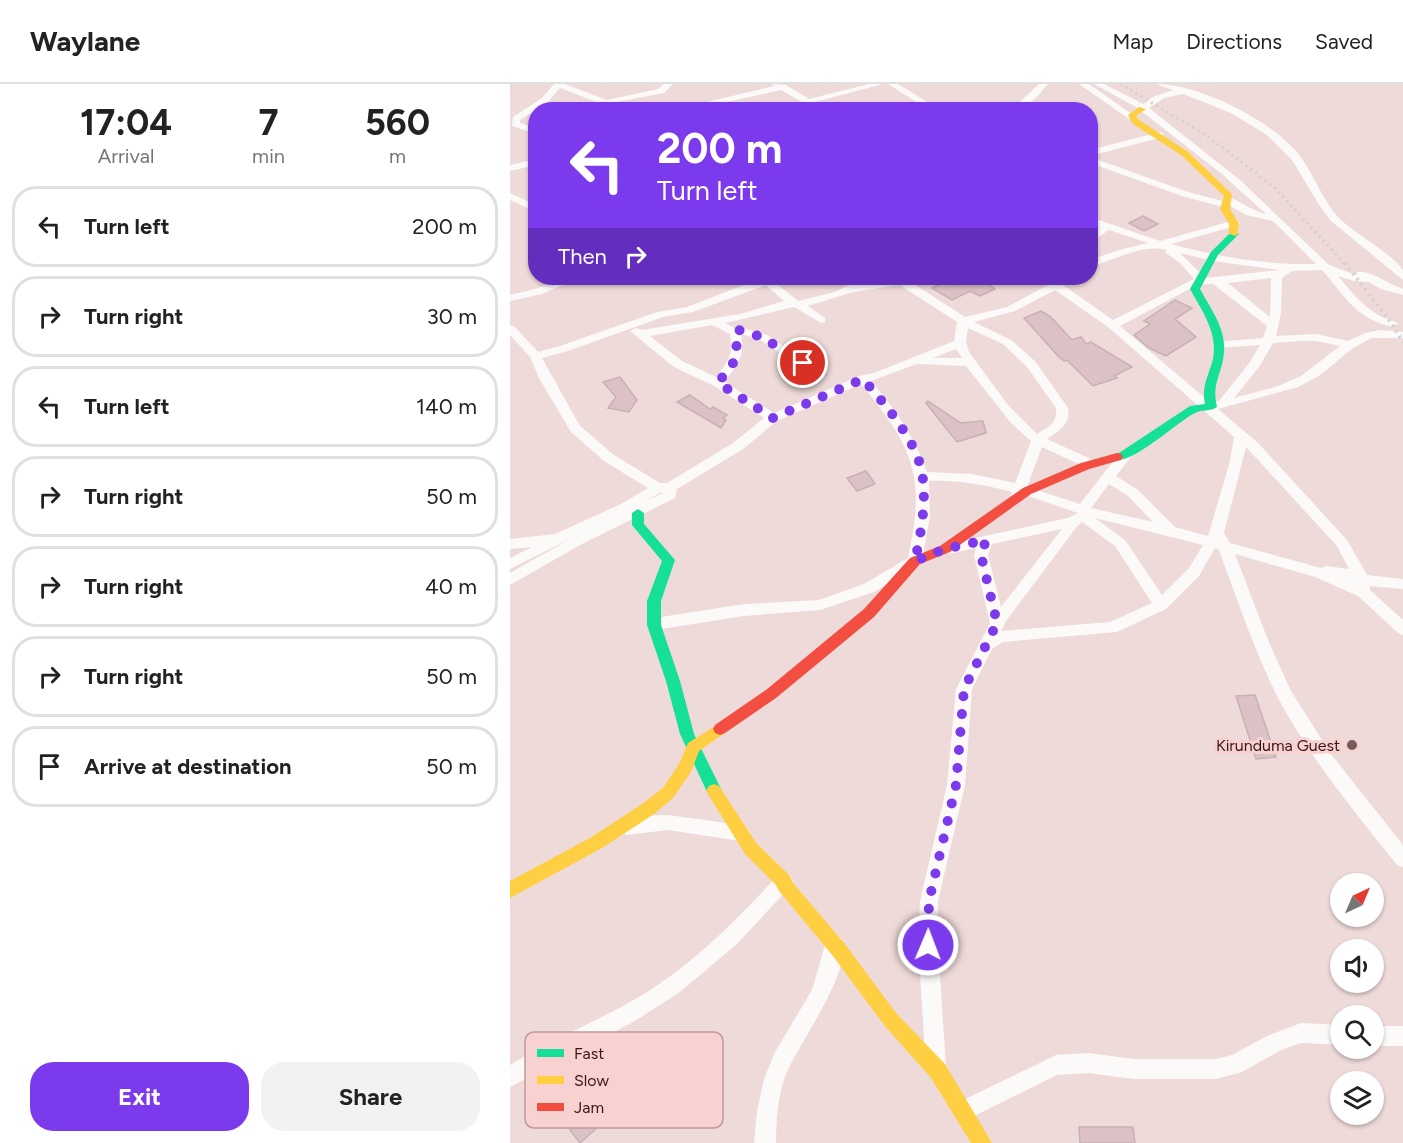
<!DOCTYPE html>
<style>
:root{--surface:#fff;--page:#f2f2f2;--text:#222;--muted:#767676;--line:#e0e0e0;--accent:#7c3aed}
body{margin:0;font-family:Figtree,sans-serif;background:var(--page);color:var(--text);height:100vh;display:flex;flex-direction:column;font-size:22px;white-space:nowrap}
*{box-sizing:border-box;margin:0}
p{font-size:20px;color:var(--muted)}
.icon{flex:none;width:33px;height:33px;fill:none;stroke:currentColor;stroke-width:2;stroke-linecap:round;stroke-linejoin:round}
.map{position:relative;flex:1;overflow:hidden}
.panel{display:flex;flex-direction:column;background:var(--surface);width:510px}
.panel>*{flex:none}
.guide{position:absolute;left:18px;top:18px;width:570px;height:183px;border-radius:24px;box-shadow:0 2px 4px #0004;background:#7c3aed;color:#fff;overflow:hidden}
.needle{width:39px;rotate:44deg}
.fabs{position:absolute;left:820px;top:789px;display:grid;gap:12px}
.fabs a{display:grid;place-items:center;width:54px;height:54px;border-radius:50%;background:var(--surface);box-shadow:0 2px 4px #0004;font-size:30px}
.pin{position:absolute;display:grid;place-items:center;width:51px;height:51px;color:#fff;margin:-26px;border:3px solid #fff;border-radius:50%;box-shadow:0 2px 6px #0007}
.me{position:absolute;width:66px;margin:-33px;rotate:1deg;stroke-linejoin:round;filter:drop-shadow(0 0 4px #0008)}
.turn{display:flex;align-items:center;gap:21px;height:126px;padding:0 30px;font-size:27px}
.turn .icon{width:78px;height:78px;stroke-width:2.5}
.turn b{display:block;font-size:42px;line-height:51px}
.then{display:flex;align-items:center;height:57px;padding:0 30px;background:#0003;gap:12px;font-size:22px}
.eta{display:flex;justify-content:space-evenly;align-items:center;height:102px;text-align:center}
.eta b{font-size:36px;font-weight:700;line-height:42px}
.cta{display:flex;gap:12px;margin-top:auto;padding:12px 30px}
.cta a{flex:1;height:69px;border-radius:24px;background:var(--accent);color:#fff;font-size:24px;font-weight:700;line-height:69px;text-align:center}
.cta a+a{background:var(--page);color:var(--text)}
ul{padding:0;list-style:none}
li{display:flex;align-items:center;gap:18px;height:81px;margin:0 12px 9px;padding:0 18px;border:3px solid var(--line);border-radius:24px}
li div{flex:1}
li b{display:block;font-size:22px}
li em{font-style:normal}
header{display:flex;align-items:center;gap:36px;box-sizing:border-box;height:84px;padding:0 30px;background:var(--surface);border-bottom:2px solid var(--line)}
header strong{font-size:28px}
nav{display:flex;gap:33px;margin-inline-start:auto;font-size:21px}
main{display:flex;flex:1;min-height:0}
.map>svg:first-child{display:block}
.building{fill:#dcc2c6;stroke:#c8b0b4;stroke-width:1.5}
.lines{fill:none;stroke-linecap:round;stroke-linejoin:round}
.street{fill:#fcf9f9;fill-rule:evenodd}
.fast{fill:#16e098;fill-rule:evenodd}
.slow{fill:#ffcf43;fill-rule:evenodd}
.jam{fill:#f24e42;fill-rule:evenodd}
.rail-far1{stroke:#d5cfcf;stroke-width:3;stroke-dasharray:2 4;stroke-linecap:butt}
.rail{stroke:#d5cfcf;stroke-width:4;stroke-dasharray:2 4.5;stroke-linecap:butt}
.route{stroke:#7c3aed;stroke-width:10;stroke-dasharray:0 18}
.poi-dot{fill:#785c5c;stroke:#f7d2d0;stroke-width:2}
.labels{text-anchor:middle;stroke-width:6;stroke-linejoin:round;paint-order:stroke}
.poi-label{font-size:16px;fill:#381818;stroke:#f7d2d0;text-anchor:end}
.key{fill:#f7d2d0;stroke:#be9a99;stroke-width:1.5}
.key-label{font-size:16px;fill:#381818}
</style>
<header>
<strong>Waylane</strong>
<nav><a>Map</a><a>Directions</a><a>Saved</a></nav>
</header>
<main>
<section class="panel">
<div class="eta">
<div><b>17:04</b><p>Arrival</p></div>
<div><b>7</b><p>min</p></div>
<div><b>560</b><p>m</p></div>
</div>
<ul>
<li><svg class="icon" aria-label="left" viewBox="0 0 24 24"><path d="M17 20v-9H6M10 6l-5 5 5 5"/></svg><div><b>Turn left</b></div><em>200 m</em></li>
<li><svg class="icon" aria-label="right" viewBox="0 0 24 24"><path d="M7 20v-9h11M14 6l5 5-5 5"/></svg><div><b>Turn right</b></div><em>30 m</em></li>
<li><svg class="icon" aria-label="left" viewBox="0 0 24 24"><path d="M17 20v-9H6M10 6l-5 5 5 5"/></svg><div><b>Turn left</b></div><em>140 m</em></li>
<li><svg class="icon" aria-label="right" viewBox="0 0 24 24"><path d="M7 20v-9h11M14 6l5 5-5 5"/></svg><div><b>Turn right</b></div><em>50 m</em></li>
<li><svg class="icon" aria-label="right" viewBox="0 0 24 24"><path d="M7 20v-9h11M14 6l5 5-5 5"/></svg><div><b>Turn right</b></div><em>40 m</em></li>
<li><svg class="icon" aria-label="right" viewBox="0 0 24 24"><path d="M7 20v-9h11M14 6l5 5-5 5"/></svg><div><b>Turn right</b></div><em>50 m</em></li>
<li><svg class="icon" aria-label="arrive" viewBox="0 0 24 24"><path d="M6 21V4h12l-3 4 3 4H6"/></svg><div><b>Arrive at destination</b></div><em>50 m</em></li>
</ul>
<div class="cta"><a>Exit</a><a>Share</a></div>
</section>
<div class="map">
<svg width="893" height="1059" viewBox="0 0 893 1059">
<rect width="100%" height="100%" fill="#eedad9"/>
<!-- building -->
<g class="building">
<polygon points="633,132 648,140 634,147 619,139"/>
<polygon points="460,194 485,194 475,198 485,205 470,212 460,207 442,216 422,204 436,197 443,201"/>
<polygon points="665,216 682,224 665,235 686,253 656,272 639,264 624,251 640,240 634,237"/>
<polygon points="531,227 541,233 562,256 571,253 576,260 581,258 622,283 604,292 607,294 583,302 557,276 554,277 548,272 514,234"/>
<polygon points="110,293 127,316 119,328 98,324 106,313 93,298"/>
<polygon points="180,311 200,325 203,323 217,331 213,334 216,336 211,344 167,318"/>
<polygon points="418,317 451,339 473,337 476,349 447,358 416,319"/>
<polygon points="356,387 365,400 347,407 337,394"/>
<polygon points="745,611 766,673 746,675 726,612"/>
<polygon points="90,1019 100,1032 70,1059 60,1046"/>
<polygon points="569,1043 623,1043 625,1059 570,1059"/>
</g>
<g class="lines">
<!-- street -->
<g class="street">
<polygon points="44,0 55,0 97,16 148,5 154,0 163,0 154,9 106,18 121,26 108,26 50,4 38,18 10,36 10,39 26,44 26,50 2,42 3,33 32,14"/>
<polygon points="262,0 276,1 299,15 359,0 373,0 305,18 317,26 306,26 271,6 181,26 163,26 264,2"/>
<polygon points="378,0 388,0 430,26 419,26"/>
<path d="M529,0H538C527,13 518,26 501,26Z"/>
<polygon points="569,0 579,0 626,33 619,35"/>
<path d="M584,0H594L633,20L643,13L663,6L646,0C690,0 763,37 790,72C805,92 812,116 829,134C847,152 879,167 893,186V196L821,137L809,121L782,76L757,51L721,29L673,10L654,14L639,24L731,97L819,181L846,191L848,188C860,186 880,201 893,205V211L871,205L859,198L844,197L828,192C845,212 859,231 886,238L888,240L882,243C846,235 835,212 812,186L782,187L772,194L771,229L766,252L806,250L838,257L855,249L870,246L893,248V254H862L843,264L809,292L788,303L708,325L748,359L837,456L857,491L893,495V505L860,502V506L893,536V551L888,549L848,512L805,493L725,470L758,556L781,607L821,670L893,761V783L887,781C844,727 800,674 768,614C744,566 727,515 709,466L705,464L689,492L656,525L607,548L493,558L482,565L462,605L455,701L428,817V861L436,983L433,990L426,993L419,990L416,983L408,861L410,817L437,701L446,605L480,539L464,471L466,464L438,470L431,465L438,460L558,434L568,429L515,411L512,416H502L500,413L502,408C475,401 447,396 419,397L420,432L412,477L410,481L364,508L310,526L234,532L145,546L140,544L137,540L140,536L145,534L234,520L309,516L354,500L398,474C416,392 404,364 351,300L267,337L233,365L167,405L165,414L72,460L0,501V489L60,455L0,485V474L22,463L0,465V455L45,450L111,420L138,404L94,377L61,348L30,296L20,273L0,251V241L4,242L28,268L50,262L147,228L177,223L252,194H270L266,199L288,217L325,208L342,199L326,196L325,194H359L355,200L382,197L380,194H397L399,197L455,233L497,223L551,194H563L553,201L603,236L684,195L670,179L656,169V166C635,159 601,177 580,183V176L609,166L638,159L599,146L580,159V151L590,143L580,140V133L650,157L725,136L730,139L729,141L661,160C708,173 757,181 806,180L763,137L736,131L720,122L716,124L672,112L580,79V73L678,108L716,118V113C722,112 743,127 756,130L712,90L626,23ZM670,169L703,177L770,186L695,194ZM761,194L760,233L718,199ZM703,200L757,242L753,254L705,258L703,260L709,264L750,261L740,278L709,317L701,319L610,242L687,201ZM256,201L274,217L230,230L132,246L126,244L120,247L164,283L204,302L254,334L223,359L157,399H150L104,371L70,342L32,274L58,267L153,233L183,228ZM390,201L447,238L444,257L364,289L349,292L264,329L215,298C228,279 235,274 231,250L249,255L289,282H297L299,279L257,251L229,243L225,244L215,239L284,223L311,239L315,238V234L298,222L343,208ZM545,206L598,243L724,353L720,377L698,452L665,443L628,406L606,392L623,370L621,367H611L570,420L517,403L532,363L575,383H585L587,380L585,377L537,355C549,347 561,340 558,324L525,277L501,256L464,238L505,227ZM202,241L220,250C223,272 219,276 206,293L172,277L140,252ZM458,244L493,260L517,283L546,324C548,339 538,343 527,350L498,321L459,268L456,258ZM790,257H806L830,262L791,292L768,302L724,314L749,283L763,259ZM446,265L452,274H423ZM407,280L456,282L501,339L521,357L505,399L462,390L417,388C405,353 385,325 361,297ZM736,363L827,462L839,485L816,482L811,484L720,459L714,449ZM599,400L618,412L643,438L581,424ZM151,408L153,409L136,417ZM585,434L693,461L679,484L652,511L615,456ZM572,438L605,462L642,519L600,538L491,547L496,537L568,441ZM552,445L491,523L478,471L482,460Z"/>
<polygon points="650,48 653,49 653,53 580,72 580,66"/>
<polygon points="26,75 26,81 0,87 0,81"/>
<polygon points="0,109 26,121 26,128 0,116"/>
<polygon points="56,194 70,194 32,210 0,217 0,211 25,205"/>
<polygon points="158,731 231,741 237,744 240,749 237,754 231,757 158,746 117,751 111,748 108,743 111,738 129,732"/>
<path d="M274,789L280,791L283,797L280,803L227,860L170,908L125,937L0,1003V981C43,954 91,936 134,910C185,878 227,836 268,791Z"/>
<path d="M324,851L331,854C345,885 288,960 276,990C268,1011 266,1036 266,1059H244L247,1027L254,995L265,968L302,906L317,854Z"/>
<polygon points="791,939 831,941 831,961 791,959 771,966 732,988 706,995 624,995 578,989 547,991 454,1037 447,1033 443,1026 447,1019 546,971 578,969 624,975 706,975 722,971 759,951"/>
<rect x="864" y="942" width="29" height="20"/>
</g>
<!-- fast -->
<g class="fast">
<path d="M721,148L729,150L708,171L690,205C700,224 716,244 714,267C713,290 701,297 707,323C700,328 692,325 685,329C665,339 624,380 603,376L601,373L612,367L680,322L695,320C691,302 699,291 703,275C708,248 692,227 680,205L701,168Z"/>
<polygon points="128,425 134,429 134,440 165,476 151,517 151,541 170,597 184,650 212,707 209,712 204,714 199,712 170,650 156,597 137,541 137,517 152,477 122,441 122,429"/>
</g>
<!-- slow -->
<g class="slow">
<polygon points="629,23 636,25 626,32 629,36 677,67 722,110 720,125 729,140 727,152 719,150 719,140 710,125 714,112 671,71 623,40 618,31"/>
<polygon points="210,639 215,641 217,645 215,649 189,667 181,688 163,714 144,730 92,764 0,814 0,797 80,754 132,720 153,704 169,680 178,659"/>
<polygon points="204,700 209,702 247,760 280,792 283,799 335,860 386,929 435,980 482,1059 461,1059 421,994 374,941 323,872 269,807 266,801 235,770 196,707 199,702"/>
</g>
<!-- jam -->
<polygon class="jam" points="607,369 611,370 613,373 611,376 579,385 521,410 440,468 410,480 364,533 266,614 215,649 210,651 205,649 203,645 205,641 256,606 354,525 400,474 430,462 513,404 571,379"/>
<!-- rail-far1 -->
<polyline class="rail-far1" points="610,0 696,51 764,103 836,181"/>
<!-- rail -->
<polyline class="rail" points="835,179 882,240 893,258"/>
</g>
<g class="lines">
<!-- route -->
<path class="route" d="M293,279L252,253L229,246L225,251C230,278 223,278 208,299L263,334L353,295C374,319 407,357 412,389C417,418 411,448 405,477L435,465L476,456L471,471L487,539L454,605L446,701L419,817L418,861"/>
</g>
<!-- markers -->
<circle class="poi-dot" cx="842" cy="661" r="6"/>
<g class="labels">
<!-- poi labels -->
<g class="poi-label">
<text x="830" y="667">Kirunduma Guest</text>
</g>
</g>
<!-- legend -->
<rect x="15" y="948" width="198" height="96" rx="9" class="key"/>
<rect x="27" y="965" width="27" height="8" fill="#16e098"/>
<rect x="27" y="992" width="27" height="8" fill="#ffcf43"/>
<rect x="27" y="1019" width="27" height="8" fill="#f24e42"/>
<g class="key-label">
<text x="64" y="975">Fast</text>
<text x="64" y="1002">Slow</text>
<text x="64" y="1029">Jam</text>
</g>
</svg>
<div class="fabs">
<a><svg class="needle" viewBox="-14 -14 28 28"><path d="M0-13l5 13h-10z" fill="#e53935"/><path d="M0 13l5-13h-10z" fill="#767676"/></svg></a>
<a><svg class="icon" aria-label="sound" viewBox="0 0 24 24"><path d="M4 9h4l5-4v14l-5-4H4zM17 9q2 3 0 6"/></svg></a>
<a><svg class="icon" aria-label="search" viewBox="0 0 24 24"><circle cx="10" cy="10" r="6"/><path d="M15 15l6 6"/></svg></a>
<a><svg class="icon" aria-label="layers" viewBox="0 0 24 24"><path d="M12 4l9 5-9 5-9-5zM3 14l9 5 9-5"/></svg></a>
</div>
<div class="pin" style="left:293px;top:279px;background:#d93025"><svg class="icon" aria-label="arrive" viewBox="0 0 24 24"><path d="M6 21V4h12l-3 4 3 4H6"/></svg></div>
<svg class="me" style="left:418px;top:861px" viewBox="-20 -20 40 40"><circle r="17" fill="#7c3aed" stroke="#fff" stroke-width="3"/><path d="M0-11L8 9 0 5-8 9z" fill="#fff"/></svg>
<div class="guide">
<div class="turn"><svg class="icon" aria-label="left" viewBox="0 0 24 24"><path d="M17 20v-9H6M10 6l-5 5 5 5"/></svg><div><b>200 m</b>Turn left</div></div>
<div class="then">Then<svg class="icon" aria-label="right" viewBox="0 0 24 24"><path d="M7 20v-9h11M14 6l5 5-5 5"/></svg></div>
</div>
</div>
</main>
